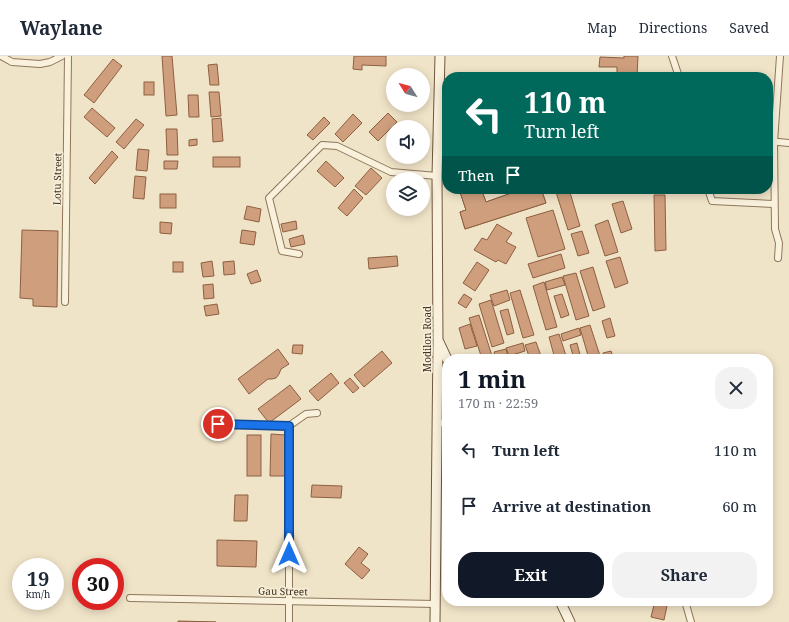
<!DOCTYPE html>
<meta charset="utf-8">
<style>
:root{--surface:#fff;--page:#f2f2f3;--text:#1f2937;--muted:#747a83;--line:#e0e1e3;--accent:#111827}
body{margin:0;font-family:"Noto Serif",serif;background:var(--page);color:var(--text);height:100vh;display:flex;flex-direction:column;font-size:15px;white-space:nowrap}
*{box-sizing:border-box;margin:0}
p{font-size:13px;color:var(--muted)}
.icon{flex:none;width:22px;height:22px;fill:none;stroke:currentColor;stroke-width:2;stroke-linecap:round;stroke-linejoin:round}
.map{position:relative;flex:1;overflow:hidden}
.panel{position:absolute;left:442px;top:298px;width:331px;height:252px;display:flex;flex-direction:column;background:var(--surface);border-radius:16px;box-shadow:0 2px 10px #0003}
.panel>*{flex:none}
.hud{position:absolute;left:442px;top:16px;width:331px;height:122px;border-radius:16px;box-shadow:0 2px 10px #0003;background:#00695c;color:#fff;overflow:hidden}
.needle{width:26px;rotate:307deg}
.tools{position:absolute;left:386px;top:12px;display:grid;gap:8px}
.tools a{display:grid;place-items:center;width:44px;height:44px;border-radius:50%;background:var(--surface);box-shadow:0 2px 10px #0003;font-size:20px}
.speed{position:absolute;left:12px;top:502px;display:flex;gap:8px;font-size:20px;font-weight:700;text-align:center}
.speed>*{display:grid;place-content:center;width:52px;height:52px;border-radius:50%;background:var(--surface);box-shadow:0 2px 10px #0003;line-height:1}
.speed small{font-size:10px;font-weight:400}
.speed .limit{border:6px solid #d22;background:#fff;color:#111}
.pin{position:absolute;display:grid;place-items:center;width:34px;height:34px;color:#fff;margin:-17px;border:2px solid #fff;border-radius:50%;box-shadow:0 1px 4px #0007}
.me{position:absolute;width:44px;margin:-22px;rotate:0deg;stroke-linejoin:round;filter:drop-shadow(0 0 3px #0008)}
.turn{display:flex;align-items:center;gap:14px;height:84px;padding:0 16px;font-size:18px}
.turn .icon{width:52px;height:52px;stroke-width:2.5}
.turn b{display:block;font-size:28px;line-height:34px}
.then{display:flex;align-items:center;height:38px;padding:0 16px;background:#0003;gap:8px;font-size:15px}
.round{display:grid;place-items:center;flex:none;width:42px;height:42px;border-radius:16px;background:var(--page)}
.head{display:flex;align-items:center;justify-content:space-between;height:68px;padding:0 16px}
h1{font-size:24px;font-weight:700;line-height:30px;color:var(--accent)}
.cta{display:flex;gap:8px;margin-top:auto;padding:8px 16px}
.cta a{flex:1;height:46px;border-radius:16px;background:var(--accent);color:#fff;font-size:16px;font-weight:700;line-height:46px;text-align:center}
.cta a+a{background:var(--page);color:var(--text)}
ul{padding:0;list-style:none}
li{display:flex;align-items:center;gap:12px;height:56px;padding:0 16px}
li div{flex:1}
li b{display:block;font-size:15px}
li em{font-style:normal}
header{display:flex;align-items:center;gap:24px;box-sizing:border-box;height:56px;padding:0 20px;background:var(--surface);border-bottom:1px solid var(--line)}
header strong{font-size:19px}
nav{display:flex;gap:22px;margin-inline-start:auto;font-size:14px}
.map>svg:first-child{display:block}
.building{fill:#cf9f7d;stroke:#8d5f41}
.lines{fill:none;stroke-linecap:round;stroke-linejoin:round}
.street-casing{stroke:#8d765c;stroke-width:8}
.secondary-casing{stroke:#6f573f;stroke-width:11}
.street{stroke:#faf1dc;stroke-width:6}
.secondary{stroke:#faf1dc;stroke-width:9}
.route-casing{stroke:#114b97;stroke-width:10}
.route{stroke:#1a73e8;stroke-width:7}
.labels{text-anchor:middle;stroke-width:3.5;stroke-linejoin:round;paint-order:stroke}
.street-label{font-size:10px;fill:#3d2e20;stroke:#f7eed8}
</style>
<header>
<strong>Waylane</strong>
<nav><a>Map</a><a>Directions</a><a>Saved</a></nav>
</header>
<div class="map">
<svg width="789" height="566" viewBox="0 0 789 566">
<rect width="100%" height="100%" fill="#f0e4c8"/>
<!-- building -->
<g class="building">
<polygon points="162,0 172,0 177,59 166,60"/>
<polygon points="354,0 386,0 386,10 362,9 362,14 353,13"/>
<polygon points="624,0 638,0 637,21 617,21 617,11 599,11 600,1 624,2"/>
<polygon points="113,3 122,10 94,47 84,39"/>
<polygon points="217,8 219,29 210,29 208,9"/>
<rect x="144" y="26" width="10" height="13"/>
<polygon points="209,36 219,36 221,60 211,61"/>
<polygon points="188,39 198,39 199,61 189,61"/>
<polygon points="92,52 115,72 107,81 84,61"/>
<polygon points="388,57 397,66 378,85 369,76"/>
<polygon points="353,58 362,67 343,86 335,78"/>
<polygon points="324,61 330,67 313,84 307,79"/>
<polygon points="221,62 223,85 213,86 212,63"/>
<polygon points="136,63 144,69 124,93 116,86"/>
<polygon points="166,73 177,73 178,99 167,99"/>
<polygon points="197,83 197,89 189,90 189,84"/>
<polygon points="138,93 149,94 147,115 136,114"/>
<polygon points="112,95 118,101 95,128 89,122"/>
<rect x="213" y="101" width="27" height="10"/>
<polygon points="164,105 178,105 177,113 164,113"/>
<polygon points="326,105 344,122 335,131 317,115"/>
<polygon points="371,112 382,122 366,139 355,130"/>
<polygon points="135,120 146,121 144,143 133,142"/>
<polygon points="354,133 363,142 347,160 338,152"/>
<polygon points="459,133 497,133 483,138 486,146 520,134 519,133 541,133 546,147 465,173 460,156 466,154"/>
<polygon points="459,133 497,133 483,138 486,146 520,134 519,133 541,133 546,147 465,173 460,156 466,154"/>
<polygon points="555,133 569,133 580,170 568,174"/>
<rect x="160" y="138" width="16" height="14"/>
<polygon points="654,139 665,139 666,194 655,195"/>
<polygon points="623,145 632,173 621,177 612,148"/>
<polygon points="247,150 261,153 259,166 244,163"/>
<polygon points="553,154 565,193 538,201 526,162"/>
<polygon points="608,164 618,196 605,200 595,169"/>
<polygon points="296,165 297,173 283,176 281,168"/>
<polygon points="160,166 172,167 171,178 160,177"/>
<polygon points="497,168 512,177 506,186 516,191 506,208 498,204 496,206 474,194 482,182 487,184"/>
<polygon points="22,174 58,175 57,251 33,250 33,243 20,242"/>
<polygon points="242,174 256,176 254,189 240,187"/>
<polygon points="582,175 589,197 578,200 571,178"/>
<polygon points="303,179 305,188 291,191 289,183"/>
<polygon points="561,198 565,212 533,222 528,208"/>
<polygon points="397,200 398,210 369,213 368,202"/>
<polygon points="620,201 628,227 615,232 606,205"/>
<polygon points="212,205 214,220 203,221 201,207"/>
<polygon points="234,205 235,218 224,219 223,206"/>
<rect x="173" y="206" width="10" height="10"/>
<polygon points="477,206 489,214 475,235 463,227"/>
<polygon points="593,211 605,251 593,255 580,215"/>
<polygon points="257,214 261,225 251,228 247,218"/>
<polygon points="576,217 589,260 576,264 563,220"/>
<polygon points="562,221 565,229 547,234 545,226"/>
<polygon points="544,226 557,271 546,274 533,230"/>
<polygon points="213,228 214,242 204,243 203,229"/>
<polygon points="507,234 510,244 494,250 490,239"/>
<polygon points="520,234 534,279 523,282 510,237"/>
<polygon points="464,238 472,243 466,252 458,247"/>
<polygon points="562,238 569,259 561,262 554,240"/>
<polygon points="491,244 504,287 492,291 479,248"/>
<polygon points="217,248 219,258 206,260 204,250"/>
<polygon points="508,253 514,277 507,279 500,255"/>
<polygon points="479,259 493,303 482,303 469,262"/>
<polygon points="610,262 615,280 607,282 602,265"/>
<polygon points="470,268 477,290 465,293 459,272"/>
<polygon points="590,269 601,303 589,303 580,272"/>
<polygon points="579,272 581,279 563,285 561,278"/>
<polygon points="559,278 567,303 555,303 549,281"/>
<polygon points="536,286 542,303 530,303 525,289"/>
<polygon points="523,287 525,295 509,300 506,292"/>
<polygon points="577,287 581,303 574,303 570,289"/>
<polygon points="293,289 303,289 302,298 292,297"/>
<polygon points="278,293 289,308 281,313 279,318 276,322 272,323 268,323 249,338 238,323"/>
<polygon points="506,293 509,303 496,303 494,296"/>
<polygon points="382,295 392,307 364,331 354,319"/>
<polygon points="611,295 614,303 604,303 603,297"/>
<polygon points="331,317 339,327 318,345 309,335"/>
<polygon points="350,322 359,332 353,337 344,327"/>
<polygon points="290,329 301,343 269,367 258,353"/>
<polygon points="271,378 286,379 285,420 270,420"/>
<rect x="247" y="379" width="14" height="41"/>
<polygon points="312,429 342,430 341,442 311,441"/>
<polygon points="235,439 248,439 247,465 234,465"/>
<polygon points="217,484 257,485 256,511 217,510"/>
<polygon points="359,491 368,498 361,507 370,514 362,523 345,508"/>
<polygon points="655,545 668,545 664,564 651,561"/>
<polygon points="178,565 216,566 178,566"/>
</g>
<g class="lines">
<defs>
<g id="street">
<polyline points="1,0 12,6 40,8 50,6 62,0"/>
<polyline points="672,0 679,21"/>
<polyline points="768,85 789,87"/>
<polyline points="708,133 712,145 774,148"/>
<polyline points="299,198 282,195 269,142 322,89 337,90 391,116 437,120"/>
<polyline points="778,202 779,187 775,173 774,86 780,0"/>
<polyline points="65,246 68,0"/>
<polyline points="437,367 447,367"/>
<polyline points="218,368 289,370 306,358 317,357"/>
<polyline points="289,370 289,566"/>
<polyline points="130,542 436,548"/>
<polyline points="685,545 691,566"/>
</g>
<g id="secondary">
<polyline points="439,286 447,303"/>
<polyline points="560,545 570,566"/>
<polyline points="435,566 438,285 437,120 440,0"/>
</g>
</defs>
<!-- street casing -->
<use href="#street" class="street-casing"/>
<!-- secondary casing -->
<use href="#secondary" class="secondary-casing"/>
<!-- street -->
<use href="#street" class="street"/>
<!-- secondary -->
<use href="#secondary" class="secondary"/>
</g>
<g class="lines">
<defs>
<polyline id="route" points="218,368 289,370 289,498"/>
</defs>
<!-- route casing -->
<use href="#route" class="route-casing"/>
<!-- route -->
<use href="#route" class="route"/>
</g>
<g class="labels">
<!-- street labels -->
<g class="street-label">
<text transform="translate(57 123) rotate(-89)" y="4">Lotu Street</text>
<text transform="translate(427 283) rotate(-90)" y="4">Modilon Road</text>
<text transform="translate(283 535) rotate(1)" y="4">Gau Street</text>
</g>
</g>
</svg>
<div class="tools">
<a><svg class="needle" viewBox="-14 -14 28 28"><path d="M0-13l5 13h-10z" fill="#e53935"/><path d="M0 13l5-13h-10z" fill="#747a83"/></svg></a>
<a><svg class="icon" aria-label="sound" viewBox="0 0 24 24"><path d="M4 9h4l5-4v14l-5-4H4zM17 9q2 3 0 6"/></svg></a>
<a><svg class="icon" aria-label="layers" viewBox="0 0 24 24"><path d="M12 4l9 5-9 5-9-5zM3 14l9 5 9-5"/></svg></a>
</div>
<div class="speed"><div>19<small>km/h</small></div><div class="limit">30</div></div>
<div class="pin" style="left:218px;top:368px;background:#d93025"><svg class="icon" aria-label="arrive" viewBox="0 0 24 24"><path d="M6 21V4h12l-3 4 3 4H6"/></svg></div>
<svg class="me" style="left:289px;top:498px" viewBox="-20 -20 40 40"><path d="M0-17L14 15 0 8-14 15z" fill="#1a73e8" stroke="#fff" stroke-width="4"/></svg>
<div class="hud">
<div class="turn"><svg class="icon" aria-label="left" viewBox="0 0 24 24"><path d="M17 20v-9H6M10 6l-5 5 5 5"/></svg><div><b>110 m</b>Turn left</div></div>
<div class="then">Then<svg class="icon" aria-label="arrive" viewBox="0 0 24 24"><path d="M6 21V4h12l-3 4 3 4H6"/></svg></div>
</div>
<section class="panel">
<div class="head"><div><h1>1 min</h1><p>170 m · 22:59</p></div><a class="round"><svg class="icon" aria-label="close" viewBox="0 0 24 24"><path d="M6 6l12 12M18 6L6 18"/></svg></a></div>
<ul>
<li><svg class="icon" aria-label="left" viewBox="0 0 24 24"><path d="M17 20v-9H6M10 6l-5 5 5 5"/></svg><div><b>Turn left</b></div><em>110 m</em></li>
<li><svg class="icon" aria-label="arrive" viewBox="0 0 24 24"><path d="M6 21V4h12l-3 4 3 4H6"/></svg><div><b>Arrive at destination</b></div><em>60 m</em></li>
</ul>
<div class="cta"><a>Exit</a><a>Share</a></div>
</section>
</div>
